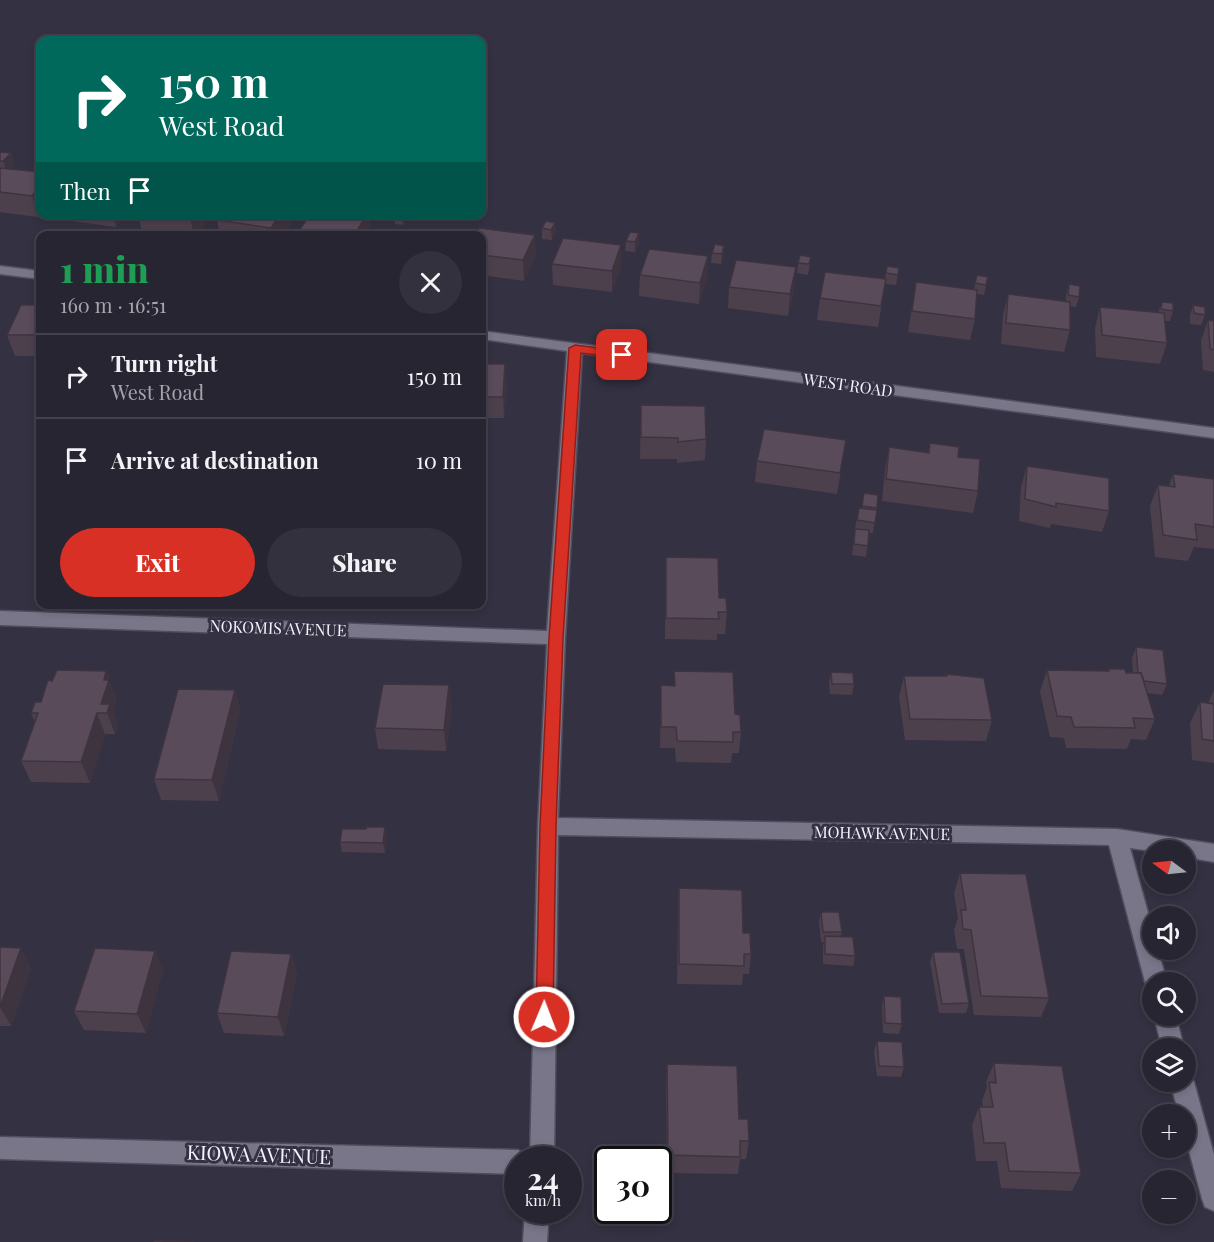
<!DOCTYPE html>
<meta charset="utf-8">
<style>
:root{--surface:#272532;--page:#33313e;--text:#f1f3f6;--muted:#a4a5ac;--line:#43424d;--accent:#d93025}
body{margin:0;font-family:"Playfair Display",serif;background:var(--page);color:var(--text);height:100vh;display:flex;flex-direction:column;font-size:22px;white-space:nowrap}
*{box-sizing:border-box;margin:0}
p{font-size:20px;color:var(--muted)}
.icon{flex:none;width:33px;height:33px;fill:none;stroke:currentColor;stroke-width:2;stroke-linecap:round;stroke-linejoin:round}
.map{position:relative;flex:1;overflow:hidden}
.sheet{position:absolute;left:36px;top:231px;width:450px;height:378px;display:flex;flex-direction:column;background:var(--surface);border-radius:12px;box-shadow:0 3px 9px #0003,0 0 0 2px var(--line)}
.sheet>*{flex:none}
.top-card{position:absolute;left:36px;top:36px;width:450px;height:183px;border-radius:12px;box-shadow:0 3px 9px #0003,0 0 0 2px var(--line);background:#00695c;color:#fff;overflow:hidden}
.needle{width:39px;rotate:285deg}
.fabs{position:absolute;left:1142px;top:840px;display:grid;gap:12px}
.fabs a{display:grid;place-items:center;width:54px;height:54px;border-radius:50%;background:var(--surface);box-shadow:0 3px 9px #0003,0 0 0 2px var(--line);font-size:30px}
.speed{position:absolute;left:504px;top:1146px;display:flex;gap:12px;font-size:30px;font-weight:700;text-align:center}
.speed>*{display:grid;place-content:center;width:78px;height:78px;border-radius:50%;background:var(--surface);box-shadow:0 3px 9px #0003,0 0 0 2px var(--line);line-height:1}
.speed small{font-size:15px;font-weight:400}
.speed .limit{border:3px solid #111;border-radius:9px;background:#fff;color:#111}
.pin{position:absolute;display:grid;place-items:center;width:51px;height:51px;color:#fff;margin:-26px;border-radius:12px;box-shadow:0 3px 9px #0006}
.me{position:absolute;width:66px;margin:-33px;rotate:1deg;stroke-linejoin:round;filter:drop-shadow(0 0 4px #0008)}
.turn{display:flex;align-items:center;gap:21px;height:126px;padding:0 24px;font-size:27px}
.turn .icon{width:78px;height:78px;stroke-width:2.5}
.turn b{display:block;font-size:42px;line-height:51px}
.then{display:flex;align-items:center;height:57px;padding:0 24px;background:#0003;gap:12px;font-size:22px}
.round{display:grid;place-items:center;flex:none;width:63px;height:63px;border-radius:32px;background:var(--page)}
.head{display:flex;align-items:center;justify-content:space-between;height:102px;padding:0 24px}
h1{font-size:36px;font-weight:800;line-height:45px;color:#1e9e55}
.cta{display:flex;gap:12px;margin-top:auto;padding:12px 24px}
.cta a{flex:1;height:69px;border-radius:36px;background:var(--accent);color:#fff;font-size:24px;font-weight:800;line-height:69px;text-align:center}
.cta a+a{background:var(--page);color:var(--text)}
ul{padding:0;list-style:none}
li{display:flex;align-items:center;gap:18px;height:84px;padding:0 24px;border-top:2px solid var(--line)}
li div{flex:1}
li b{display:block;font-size:22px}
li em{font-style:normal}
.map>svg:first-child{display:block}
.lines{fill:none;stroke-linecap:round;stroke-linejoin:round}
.minor-casing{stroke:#504d5c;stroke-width:3}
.minor{fill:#7a768a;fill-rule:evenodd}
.wall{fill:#4d404d}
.shaded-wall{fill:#3e343f}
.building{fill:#594b5a;stroke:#3e343f;stroke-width:1.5}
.route{fill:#d93025;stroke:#8d1f18;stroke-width:1.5}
.labels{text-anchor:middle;stroke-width:6;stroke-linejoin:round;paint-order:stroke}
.street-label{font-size:16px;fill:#f4f2fe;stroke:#343142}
.near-street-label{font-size:20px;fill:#f4f2fe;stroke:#343142}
</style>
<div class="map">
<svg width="1214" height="1242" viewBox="0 0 1214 1242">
<rect width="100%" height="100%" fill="#343142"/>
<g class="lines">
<defs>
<g id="minor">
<polygon points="0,266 40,271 40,279 0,274"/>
<polygon points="482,331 1214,428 1214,438 582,353 565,638 558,818 1117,829 1214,844 1214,862 1185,857 1185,850 1152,851 1130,848 1152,927 1152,950 1158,950 1167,982 1152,982 1152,990 1148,989 1145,982 1109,845 558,835 554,1160 530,1160 538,826 547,644 0,625 0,611 547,631 567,351 482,339"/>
<polygon points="1154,1016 1176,1016 1184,1048 1162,1048"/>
<polygon points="1185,1072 1190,1074 1194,1082 1214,1155 1214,1211 1205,1207 1202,1199 1185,1136 1185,1114 1179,1114 1170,1082 1185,1082"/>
<polygon points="0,1137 518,1150 526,1154 529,1160 518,1160 518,1174 0,1159"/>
<polygon points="525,1210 549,1210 547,1242 523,1242"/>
</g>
</defs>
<!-- minor casing -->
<use href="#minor" class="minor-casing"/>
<!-- minor -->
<use href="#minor" class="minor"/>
</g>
<!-- wall -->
<g class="wall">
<polygon points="0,152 11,153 14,164 10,169 40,172 38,217 0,212"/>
<polygon points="62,214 126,214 116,227 64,220"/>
<polygon points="138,214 212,214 196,236 176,236 142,231"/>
<polygon points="221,214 290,214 291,224 284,236 220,236 217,220"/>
<polygon points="310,214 368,214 371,234 370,236 300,236 299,231"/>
<polygon points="387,214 409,214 403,225 395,224 394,216"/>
<polygon points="555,223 556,233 552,240 542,239 542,228"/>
<polygon points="630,232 639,244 635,252 625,251 626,241"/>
<polygon points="482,236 536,256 524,281 482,275"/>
<polygon points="621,245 621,266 612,292 553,285 552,264"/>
<polygon points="724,246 724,256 721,264 711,263 712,253"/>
<polygon points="708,256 707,277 699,304 639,296 640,275"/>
<polygon points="811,257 808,275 797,273 798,263"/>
<polygon points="887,266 899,268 896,285 885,284 878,327 817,320 820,298 885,279"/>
<polygon points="977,275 988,277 984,295 977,294 975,319 970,340 908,332 916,282 974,290"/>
<polygon points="1069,284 1079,297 1076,307 1070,306 1070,330 1064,352 1001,344 1003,315 1008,294 1066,301 1066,295"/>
<polygon points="729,287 794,288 788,316 728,308"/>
<polygon points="1162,302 1173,311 1170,321 1165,321 1167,343 1160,364 1096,357 1095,328 1100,307 1158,313"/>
<polygon points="40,305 40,356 15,356 7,335"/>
<polygon points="1193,305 1205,315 1201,325 1190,324 1190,316"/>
<polygon points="1208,320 1214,321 1214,372 1203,370 1201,341"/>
<polygon points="482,364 507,385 504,418 482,418"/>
<polygon points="641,405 706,439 705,460 677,463 677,459 640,459"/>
<polygon points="846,440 837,494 755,482 757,461"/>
<polygon points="930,443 958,457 978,491 973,513 882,501 885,469 889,447 928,452"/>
<polygon points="1027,466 1109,511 1102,532 1051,524 1050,528 1019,521 1021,487"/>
<polygon points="1173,474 1214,479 1214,549 1194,547 1188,561 1155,557 1150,506 1158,485 1169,486"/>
<polygon points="864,493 877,508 873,533 869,533 866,557 852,555 855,529 859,508 862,508"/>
<polygon points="666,557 719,598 727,612 725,634 717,634 717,640 665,639"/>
<polygon points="1136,647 1167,684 1162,695 1147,693 1155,719 1146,740 1131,739 1127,749 1066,748 1064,738 1050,737 1040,692 1047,670 1107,671 1108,669 1126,673 1133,673 1132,658"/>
<polygon points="106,671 116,701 113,712 118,725 115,734 105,734 90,783 31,782 21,761 35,722 31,713 41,702 52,681"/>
<polygon points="674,671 735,714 741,732 739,753 732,753 731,763 676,762 675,748 660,748 661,685 674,686"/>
<polygon points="831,672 854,684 852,695 830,694 829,683"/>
<polygon points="946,674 992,720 986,741 905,740 899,697 904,676 945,676"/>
<polygon points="235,690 240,711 219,801 161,800 154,779"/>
<polygon points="1214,690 1214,763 1192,760 1190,723 1200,702 1209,704 1209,701"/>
<polygon points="452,706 446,751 378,749 375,728"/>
<polygon points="385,827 387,838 385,853 342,852 340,842"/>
<polygon points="960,873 1049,998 1041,1017 974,1015 964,949 957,949 954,930 958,918 954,893"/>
<polygon points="679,888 743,933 751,954 749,974 743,974 742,985 677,984 678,908"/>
<polygon points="821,912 842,932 840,937 855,956 853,966 823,964 823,946 824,942 821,942 819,922"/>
<polygon points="0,947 31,968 11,1026 0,1026"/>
<polygon points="155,951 163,970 146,1033 84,1030 74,1011"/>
<polygon points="933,952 969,1003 966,1013 939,1013 930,962"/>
<polygon points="291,954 297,974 284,1036 224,1033 217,1013"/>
<polygon points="884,996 902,1024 899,1034 883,1033 882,1006"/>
<polygon points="877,1041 904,1067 901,1077 877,1076 874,1051"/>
<polygon points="994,1063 1081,1173 1072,1191 1001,1188 997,1161 976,1161 972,1125 979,1107 983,1107 982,1101 987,1087 986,1082"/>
<polygon points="667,1064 739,1119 749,1141 746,1159 740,1159 738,1174 667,1173 666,1083"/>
</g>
<!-- shaded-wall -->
<g class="shaded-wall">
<polygon points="11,153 14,164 7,172 3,161"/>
<polygon points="40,186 40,214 38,217 32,196"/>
<polygon points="112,214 126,214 116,227"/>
<polygon points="192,214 212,214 196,236 194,236 190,217"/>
<polygon points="280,214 290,214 291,224 284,236 273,236 271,228"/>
<polygon points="367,214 368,214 371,234 370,236 354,236"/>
<polygon points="402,214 409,214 403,225"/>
<polygon points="555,223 556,233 552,240 551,230"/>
<polygon points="639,233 639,244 635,252 635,242"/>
<polygon points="535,235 536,256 524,281 523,260"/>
<polygon points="621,245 621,266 612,292 612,271"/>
<polygon points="724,246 724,256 721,264 722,254"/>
<polygon points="708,256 707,277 699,304 700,283"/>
<polygon points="796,267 794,288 788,316 790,294"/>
<polygon points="505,364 507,385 504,418 503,397"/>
<polygon points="106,671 116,701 113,712 118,725 115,734 107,713 101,704 104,680"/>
<polygon points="449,685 452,706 446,751 444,730"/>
<polygon points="235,690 240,711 219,801 212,780"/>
<polygon points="97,713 105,734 90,783 81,762"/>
<polygon points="385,827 387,838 385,853 383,843"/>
<polygon points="21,948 31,968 11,1026 0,1007"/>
<polygon points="155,951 163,970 146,1033 137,1014"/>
<polygon points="291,954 297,974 284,1036 278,1017"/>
</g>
<!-- building -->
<g class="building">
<polygon points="0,152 11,153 3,161 0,161"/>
<polygon points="1,168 40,172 40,186 32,196 0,192 0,169"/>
<polygon points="169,214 192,214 190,217"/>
<polygon points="221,214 280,214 271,228 217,220"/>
<polygon points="310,214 367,214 354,236 334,236 299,231"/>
<polygon points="546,221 555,223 551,230 542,228"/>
<polygon points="479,228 535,235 523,260 482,255 482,236 475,236"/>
<polygon points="630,232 639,233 635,242 626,241"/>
<polygon points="563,238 621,245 612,271 552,264"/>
<polygon points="715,244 724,246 722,254 712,253"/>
<polygon points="649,249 708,256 700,283 640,275"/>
<polygon points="800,255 811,257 809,264 798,263"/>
<polygon points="736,260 796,267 790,294 729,287"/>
<polygon points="887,266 899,268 898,275 886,273"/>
<polygon points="825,272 886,279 881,306 820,298"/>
<polygon points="977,275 988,277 986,285 975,283"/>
<polygon points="916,282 977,290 975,319 912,311"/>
<polygon points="1069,284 1080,286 1079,297 1068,295"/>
<polygon points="1008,294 1070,302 1070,330 1006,323"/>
<polygon points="1162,302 1173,303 1173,311 1161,309"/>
<polygon points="21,305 40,305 40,335 7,335"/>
<polygon points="1193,305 1205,307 1205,315 1194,313"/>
<polygon points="1100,307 1164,313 1167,343 1102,335"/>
<polygon points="1208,320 1214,321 1214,350 1210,349"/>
<polygon points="482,364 505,364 503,397 482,397"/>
<polygon points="641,405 705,406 706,439 678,442 678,438 641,437"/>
<polygon points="764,429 846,440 840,473 757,461"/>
<polygon points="930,443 959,447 958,457 980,459 978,491 886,479 889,447 929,453"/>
<polygon points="1027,466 1109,478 1109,511 1056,503 1056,507 1025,499"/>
<polygon points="1173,474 1214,479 1214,527 1195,524 1197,540 1163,535 1158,485 1175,487"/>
<polygon points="864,493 878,495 877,508 862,506"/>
<polygon points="859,508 877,510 875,523 857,520"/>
<polygon points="855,529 869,530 868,546 854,544"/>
<polygon points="666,557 718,558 719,598 726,598 727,612 718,612 719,619 666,618"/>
<polygon points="1136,647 1163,650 1167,684 1144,681 1141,673 1138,673"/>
<polygon points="1108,669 1125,669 1126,673 1141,673 1155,719 1133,718 1135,728 1074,727 1071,717 1057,716 1047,670 1109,671"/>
<polygon points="57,670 106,671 104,680 109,680 101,704 110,704 107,713 97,713 81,762 21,761 38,713 31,713 35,702 41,702 48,680 52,681"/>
<polygon points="674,671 733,672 735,714 740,715 741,732 733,732 733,742 677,741 676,727 661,727 661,685 675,686"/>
<polygon points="831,672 853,673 854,684 832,684"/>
<polygon points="946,674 984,678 992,720 910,719 904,676 947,676"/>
<polygon points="383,684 449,685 444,730 375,728"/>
<polygon points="178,689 235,690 212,780 154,779"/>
<polygon points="1200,702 1214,704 1214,741 1202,739"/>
<polygon points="366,827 385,827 383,843 340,842 342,829 366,829"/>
<polygon points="960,873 1026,874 1049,998 981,996 971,930 963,929 961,910 966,910"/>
<polygon points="679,888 742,890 743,933 750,933 751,954 744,954 744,966 679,964"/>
<polygon points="821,912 839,912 842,932 823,932"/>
<polygon points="825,936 853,937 855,956 825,954"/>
<polygon points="0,947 21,948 0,1007"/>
<polygon points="95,948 155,951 137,1014 74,1011"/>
<polygon points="231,951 291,954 278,1017 217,1013"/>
<polygon points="933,952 960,952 969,1003 942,1004"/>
<polygon points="884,996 901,997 902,1024 885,1023"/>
<polygon points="877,1041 902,1042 904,1067 879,1066"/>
<polygon points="994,1063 1062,1066 1081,1173 1009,1171 1005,1143 984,1143 979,1107 993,1107 989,1082 996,1083"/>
<polygon points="667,1064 737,1066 739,1119 748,1119 749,1141 740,1141 740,1157 668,1155"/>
<polygon points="154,1240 194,1242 153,1242"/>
</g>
<!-- route -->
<polygon class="route" points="575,345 622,351 628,355 622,358 581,353 563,638 556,826 553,1017 550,1022 544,1024 539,1022 536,1017 540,826 549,638 569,348"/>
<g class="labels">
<!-- street labels -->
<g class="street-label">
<text transform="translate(848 385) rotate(8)" y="6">WEST ROAD</text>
<text transform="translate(278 628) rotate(2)" y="6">NOKOMIS AVENUE</text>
<text transform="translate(882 833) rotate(1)" y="6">MOHAWK AVENUE</text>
</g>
<!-- near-street labels -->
<g class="near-street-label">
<text transform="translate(259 1155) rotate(2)" y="7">KIOWA AVENUE</text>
</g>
</g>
</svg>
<div class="fabs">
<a><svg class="needle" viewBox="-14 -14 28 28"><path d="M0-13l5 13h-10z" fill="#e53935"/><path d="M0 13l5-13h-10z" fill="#a4a5ac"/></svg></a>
<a><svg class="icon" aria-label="sound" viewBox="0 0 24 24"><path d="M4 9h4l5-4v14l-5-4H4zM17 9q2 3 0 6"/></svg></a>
<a><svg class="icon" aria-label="search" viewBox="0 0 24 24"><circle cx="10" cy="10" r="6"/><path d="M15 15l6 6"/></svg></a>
<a><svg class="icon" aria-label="layers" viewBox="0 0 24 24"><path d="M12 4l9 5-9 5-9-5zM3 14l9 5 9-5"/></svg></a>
<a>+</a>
<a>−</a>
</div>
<div class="speed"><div>24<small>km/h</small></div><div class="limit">30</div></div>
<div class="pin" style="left:622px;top:355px;background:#d93025"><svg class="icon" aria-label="arrive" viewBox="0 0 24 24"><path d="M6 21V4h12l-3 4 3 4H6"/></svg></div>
<svg class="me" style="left:544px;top:1017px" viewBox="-20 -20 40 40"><circle r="17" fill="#d93025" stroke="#fff" stroke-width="3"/><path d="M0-11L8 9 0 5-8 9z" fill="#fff"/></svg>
<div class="top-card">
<div class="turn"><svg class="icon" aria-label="right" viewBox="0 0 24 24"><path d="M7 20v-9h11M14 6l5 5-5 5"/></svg><div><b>150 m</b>West Road</div></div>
<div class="then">Then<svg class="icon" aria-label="arrive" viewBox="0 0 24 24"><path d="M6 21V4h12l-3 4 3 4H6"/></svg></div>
</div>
<section class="sheet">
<div class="head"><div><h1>1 min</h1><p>160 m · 16:51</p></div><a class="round"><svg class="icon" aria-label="close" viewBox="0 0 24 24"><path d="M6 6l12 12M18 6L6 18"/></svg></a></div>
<ul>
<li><svg class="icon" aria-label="right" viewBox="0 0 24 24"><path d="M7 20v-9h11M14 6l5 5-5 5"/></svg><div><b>Turn right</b><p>West Road</p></div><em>150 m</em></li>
<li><svg class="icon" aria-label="arrive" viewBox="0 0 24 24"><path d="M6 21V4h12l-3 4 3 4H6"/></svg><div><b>Arrive at destination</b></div><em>10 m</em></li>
</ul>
<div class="cta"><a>Exit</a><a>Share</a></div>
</section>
</div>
